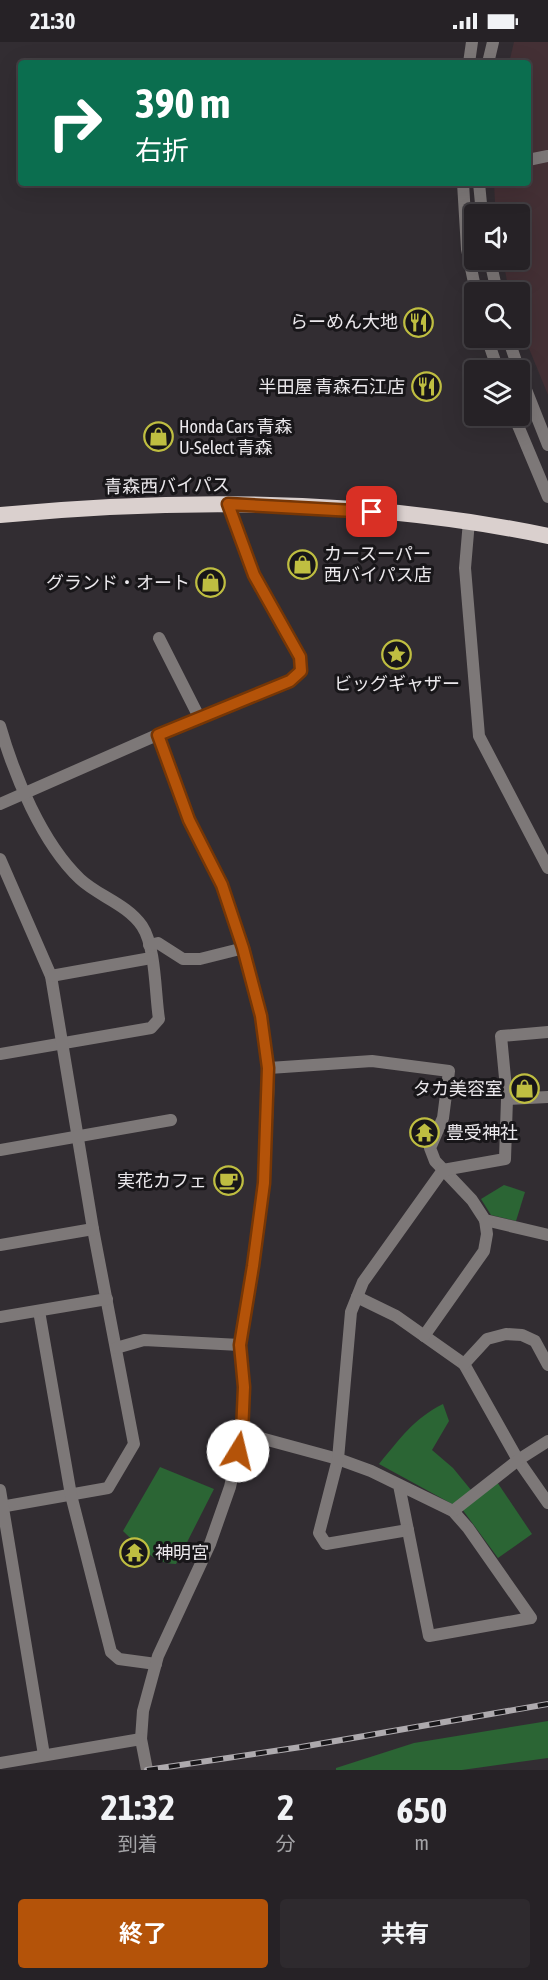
<!DOCTYPE html>
<html lang="ja">
<meta charset="utf-8">
<style>
:root{--surface:#262226;--page:#2e2a2e;--text:#f1f3f6;--muted:#a4a4a7;--line:#423f43;--accent:#b45309}
body{margin:0;font-family:"Asap Condensed","Noto Sans JP",sans-serif;background:var(--page);color:var(--text);height:100vh;display:flex;flex-direction:column;font-size:22px;white-space:nowrap}
*{box-sizing:border-box;margin:0}
p{font-size:20px;color:var(--muted)}
.icon{flex:none;width:33px;height:33px;fill:none;stroke:currentColor;stroke-width:2;stroke-linecap:round;stroke-linejoin:round}
.map{position:relative;height:1728px;overflow:hidden}
.sheet{display:flex;flex-direction:column;background:var(--surface);flex:1}
.sheet>*{flex:none}
.top-card{position:absolute;left:18px;top:18px;width:513px;height:126px;border-radius:6px;box-shadow:0 6px 24px #0002,0 0 0 2px var(--line);background:#0b6e4f;color:#fff;overflow:hidden}
.tools{position:absolute;left:464px;top:162px;display:grid;gap:12px}
.tools a{display:grid;place-items:center;width:66px;height:66px;border-radius:6px;background:var(--surface);box-shadow:0 6px 24px #0002,0 0 0 2px var(--line);font-size:30px}
.pin{position:absolute;display:grid;place-items:center;width:51px;height:51px;color:#fff;margin:-26px;border-radius:12px;box-shadow:0 3px 9px #0006}
.me{position:absolute;width:66px;margin:-33px;rotate:9deg;stroke-linejoin:round;filter:drop-shadow(0 0 4px #0008)}
.turn{display:flex;align-items:center;gap:21px;height:126px;padding:0 18px;font-size:27px}
.turn .icon{width:78px;height:78px;stroke-width:2.5}
.turn b{display:block;font-size:42px;line-height:51px}
.eta{display:flex;justify-content:space-evenly;align-items:center;height:102px;text-align:center}
.eta b{font-size:36px;font-weight:700;line-height:42px}
.primary-button{display:flex;gap:12px;margin-top:auto;padding:12px 18px}
.primary-button a{flex:1;height:69px;border-radius:6px;background:var(--accent);color:#fff;font-size:24px;font-weight:700;line-height:69px;text-align:center}
.primary-button a+a{background:var(--page);color:var(--text)}
.status{display:flex;justify-content:space-between;align-items:center;height:42px;padding:0 30px;background:var(--surface);direction:ltr}
.status svg{height:16px;fill:currentColor}
.map>svg:first-child{display:block}
.commercial{fill:#443035}
.green{fill:#2b6534}
.lines{fill:none;stroke-linecap:round;stroke-linejoin:round}
.minor{stroke:#7d7878;stroke-width:12}
.tertiary{stroke:#7d7878;stroke-width:12}
.trunk{stroke:#dad0ce;stroke-width:16}
.rail-casing{stroke:#aeaaae;stroke-width:6}
.rail{stroke:#181619;stroke-width:4;stroke-dasharray:11;stroke-linecap:butt}
.route-casing{stroke:#753606;stroke-width:15}
.route{stroke:#b45309;stroke-width:10}
.labels{text-anchor:middle;stroke-width:6;stroke-linejoin:round;paint-order:stroke}
.poi-label{font-size:18px;fill:#ebe8ec;stroke:#181619;text-anchor:end}
.street-label{font-size:18px;fill:#ebe8ec;stroke:#181619}
</style>
<div class="status"><b>21:30</b><svg viewBox="0 0 49 12"><path d="M0 12V9h3v3zM5 12V6h3v6zM10 12V3h3v9zM15 12V0h3v12zM26 1h20v11H26zM47 4h2v5h-2z"/></svg></div>
<div class="map">
<svg width="548" height="1728" viewBox="0 0 548 1728">
<rect width="100%" height="100%" fill="#322d32"/>
<!-- commercial -->
<polygon class="commercial" points="514,0 548,0 548,353 519,282 519,250 509,250 503,218 519,218 519,172 497,172 495,161 494,141 528,141 528,21 509,21"/>
<!-- green -->
<g class="green">
<polygon points="504,1143 525,1150 516,1179 491,1173 481,1157"/>
<path d="M443,1362L449,1379L432,1408L453,1426L471,1448L454,1463L379,1422C400,1397 413,1377 443,1362Z"/>
<path d="M160,1425L214,1447L176,1522C154,1522 138,1503 123,1489Z"/>
<polygon points="497,1440 532,1492 498,1516 462,1467"/>
<polygon points="548,1679 548,1716 462,1728 336,1728 336,1726 414,1701"/>
</g>
<g class="lines">
<!-- minor -->
<g class="minor">
<polyline points="469,479 465,526 479,694 548,826"/>
<polyline points="159,596 200,677"/>
<path d="M0,684C14,733 42,801 80,837C98,854 127,862 142,884C156,905 155,952 159,977L151,986L0,1012"/>
<polyline points="0,762 157,693"/>
<polyline points="0,817 51,934 93,1187 134,1402 108,1446 0,1465"/>
<polyline points="149,903 158,901 183,917 200,917 244,906"/>
<polyline points="51,934 151,916"/>
<polyline points="269,1026 372,1019 449,1029 443,1076 430,1106 435,1119 472,1158 485,1178 548,1193"/>
<polyline points="507,1057 548,1055"/>
<polyline points="0,1108 171,1078"/>
<polyline points="0,1203 93,1187"/>
<polyline points="357,1255 396,1274 464,1322 518,1418 548,1461"/>
<polyline points="39,1269 71,1453 111,1610 119,1617 156,1622"/>
<polyline points="0,1275 107,1257"/>
<polyline points="424,1294 484,1209 487,1192 485,1178"/>
<polyline points="116,1306 144,1298 240,1303"/>
<polyline points="464,1322 487,1297 506,1292 522,1293 535,1299 548,1323"/>
<polyline points="242,1391 338,1417 371,1429 453,1469 468,1486 531,1576 429,1594 399,1443"/>
<polyline points="0,1448 44,1713"/>
<polyline points="453,1469 518,1418 548,1399"/>
<polyline points="408,1488 326,1502 319,1491 338,1417 351,1270 363,1240 443,1128 505,1117 507,1057 501,994 548,990"/>
<polyline points="141,1697 143,1669 158,1614 210,1502 230,1445 242,1391 244,1345 240,1303 253,1224 264,1141 268,1057 269,1026 261,974 244,906 222,843 189,779 157,693 290,639 301,629 300,615 254,533 228,462"/>
</g>
<!-- tertiary -->
<g class="tertiary">
<polyline points="469,21 472,0"/>
<polyline points="488,21 493,0"/>
<polyline points="528,118 548,114"/>
<polyline points="463,141 467,207 476,250"/>
<polyline points="479,141 482,172"/>
<polyline points="490,218 497,250"/>
<polyline points="487,296 498,328"/>
<polyline points="508,296 519,328"/>
<polyline points="519,330 548,403"/>
<polyline points="514,374 548,455"/>
<polyline points="0,1721 141,1697 147,1728"/>
</g>
<!-- trunk -->
<path class="trunk" d="M0,473C179,456 372,457 548,494"/>
<defs>
<polyline id="rail" points="147,1728 301,1705 548,1662"/>
</defs>
<!-- rail casing -->
<use href="#rail" class="rail-casing"/>
<!-- rail -->
<use href="#rail" class="rail"/>
</g>
<g class="lines">
<defs>
<polyline id="route" points="238,1409 242,1391 244,1345 240,1303 253,1224 264,1141 268,1026 261,974 243,906 222,843 189,778 158,693 290,639 301,629 300,615 254,533 228,462 372,470"/>
</defs>
<!-- route casing -->
<use href="#route" class="route-casing"/>
<!-- route -->
<use href="#route" class="route"/>
</g>
<!-- icons -->
<defs>
<symbol id="restaurant-ring" viewBox="-11 -11 22 22"><circle r="9.5" fill="#181619" stroke="#bfbe41" stroke-width="1.5"/><path d="M-5-6h1v4h1v-4h1v4h1v-4h1v5L-1.5 .5V6h-2V.5L-5-1ZM5-6V6H3V1.5H1.5Q1.5-4 5-6Z" fill="#bfbe41"/></symbol>
<symbol id="shop-ring" viewBox="-11 -11 22 22"><circle r="9.5" fill="#181619" stroke="#bfbe41" stroke-width="1.5"/><path d="M-5-2.5h2.3a2.7 3.5 0 0 1 5.4 0H5L5.5 6h-11ZM-1.5-2.5h3a1.5 2.3 0 0 0-3 0Z" fill="#bfbe41"/></symbol>
<symbol id="sight-ring" viewBox="-11 -11 22 22"><circle r="9.5" fill="#181619" stroke="#bfbe41" stroke-width="1.5"/><path d="M0-6L1.8-2.2L6-1.7L2.9 1.2L3.7 5.4L0 3.3L-3.7 5.4L-2.9 1.2L-6-1.7L-1.8-2.2Z" fill="#bfbe41"/></symbol>
<symbol id="temple-ring" viewBox="-11 -11 22 22"><circle r="9.5" fill="#181619" stroke="#bfbe41" stroke-width="1.5"/><path d="M0-6L5-2H3V0L6.5 2.5H4V6H1.5V3h-3V6H-4V2.5H-6.5L-3 0V-2H-5Z" fill="#bfbe41"/></symbol>
<symbol id="cafe-ring" viewBox="-11 -11 22 22"><circle r="9.5" fill="#181619" stroke="#bfbe41" stroke-width="1.5"/><path d="M-5.5-4.5H6V0H3Q3 3.5 0 3.5H-2.5Q-5.5 3.5-5.5 0ZM3-3.2v2h1.7v-2ZM-6 4.5H4V6H-6Z" fill="#bfbe41"/></symbol>
</defs>
<g fill-rule="evenodd">
<use href="#restaurant-ring" x="402" y="264" width="33" height="33"/>
<use href="#restaurant-ring" x="410" y="328" width="33" height="33"/>
<use href="#shop-ring" x="142" y="378" width="33" height="33"/>
<use href="#shop-ring" x="286" y="506" width="33" height="33"/>
<use href="#shop-ring" x="194" y="524" width="33" height="33"/>
<use href="#sight-ring" x="380" y="596" width="33" height="33"/>
<use href="#shop-ring" x="508" y="1030" width="33" height="33"/>
<use href="#temple-ring" x="408" y="1074" width="33" height="33"/>
<use href="#cafe-ring" x="212" y="1122" width="33" height="33"/>
<use href="#temple-ring" x="118" y="1494" width="33" height="33"/>
</g>
<g class="labels">
<!-- poi labels -->
<g class="poi-label">
<text x="398" y="286">らーめん大地</text>
<text x="405" y="351">半田屋 青森石江店</text>
<text x="179" y="391" text-anchor="start">Honda Cars 青森<tspan x="179" dy="21">U-Select 青森</tspan></text>
<text x="324" y="518" text-anchor="start">カースーパー<tspan x="324" dy="21">西バイパス店</tspan></text>
<text x="190" y="547">グランド・オート</text>
<text x="397" y="648" text-anchor="middle">ビッグギャザー</text>
<text x="503" y="1053">タカ美容室</text>
<text x="446" y="1097" text-anchor="start">豊受神社</text>
<text x="207" y="1145">実花カフェ</text>
<text x="155" y="1517" text-anchor="start">神明宮</text>
</g>
<!-- street labels -->
<g class="street-label">
<text transform="translate(167 444) rotate(-1)" y="6">青森西バイパス</text>
</g>
</g>
</svg>
<div class="tools">
<a><svg class="icon" aria-label="sound" viewBox="0 0 24 24"><path d="M4 9h4l5-4v14l-5-4H4zM17 9q2 3 0 6"/></svg></a>
<a><svg class="icon" aria-label="search" viewBox="0 0 24 24"><circle cx="10" cy="10" r="6"/><path d="M15 15l6 6"/></svg></a>
<a><svg class="icon" aria-label="layers" viewBox="0 0 24 24"><path d="M12 4l9 5-9 5-9-5zM3 14l9 5 9-5"/></svg></a>
</div>
<div class="pin" style="left:372px;top:470px;background:#d93025"><svg class="icon" aria-label="arrive" viewBox="0 0 24 24"><path d="M6 21V4h12l-3 4 3 4H6"/></svg></div>
<svg class="me" style="left:238px;top:1409px" viewBox="-20 -20 40 40"><circle r="19" fill="#fff"/><path d="M0-13L10 11 0 6-10 11z" fill="#b45309"/></svg>
<div class="top-card">
<div class="turn"><svg class="icon" aria-label="right" viewBox="0 0 24 24"><path d="M7 20v-9h11M14 6l5 5-5 5"/></svg><div><b>390 m</b>右折</div></div>
</div>
</div>
<section class="sheet">
<div class="eta">
<div><b>21:32</b><p>到着</p></div>
<div><b>2</b><p>分</p></div>
<div><b>650</b><p>m</p></div>
</div>
<div class="primary-button"><a>終了</a><a>共有</a></div>
</section>
